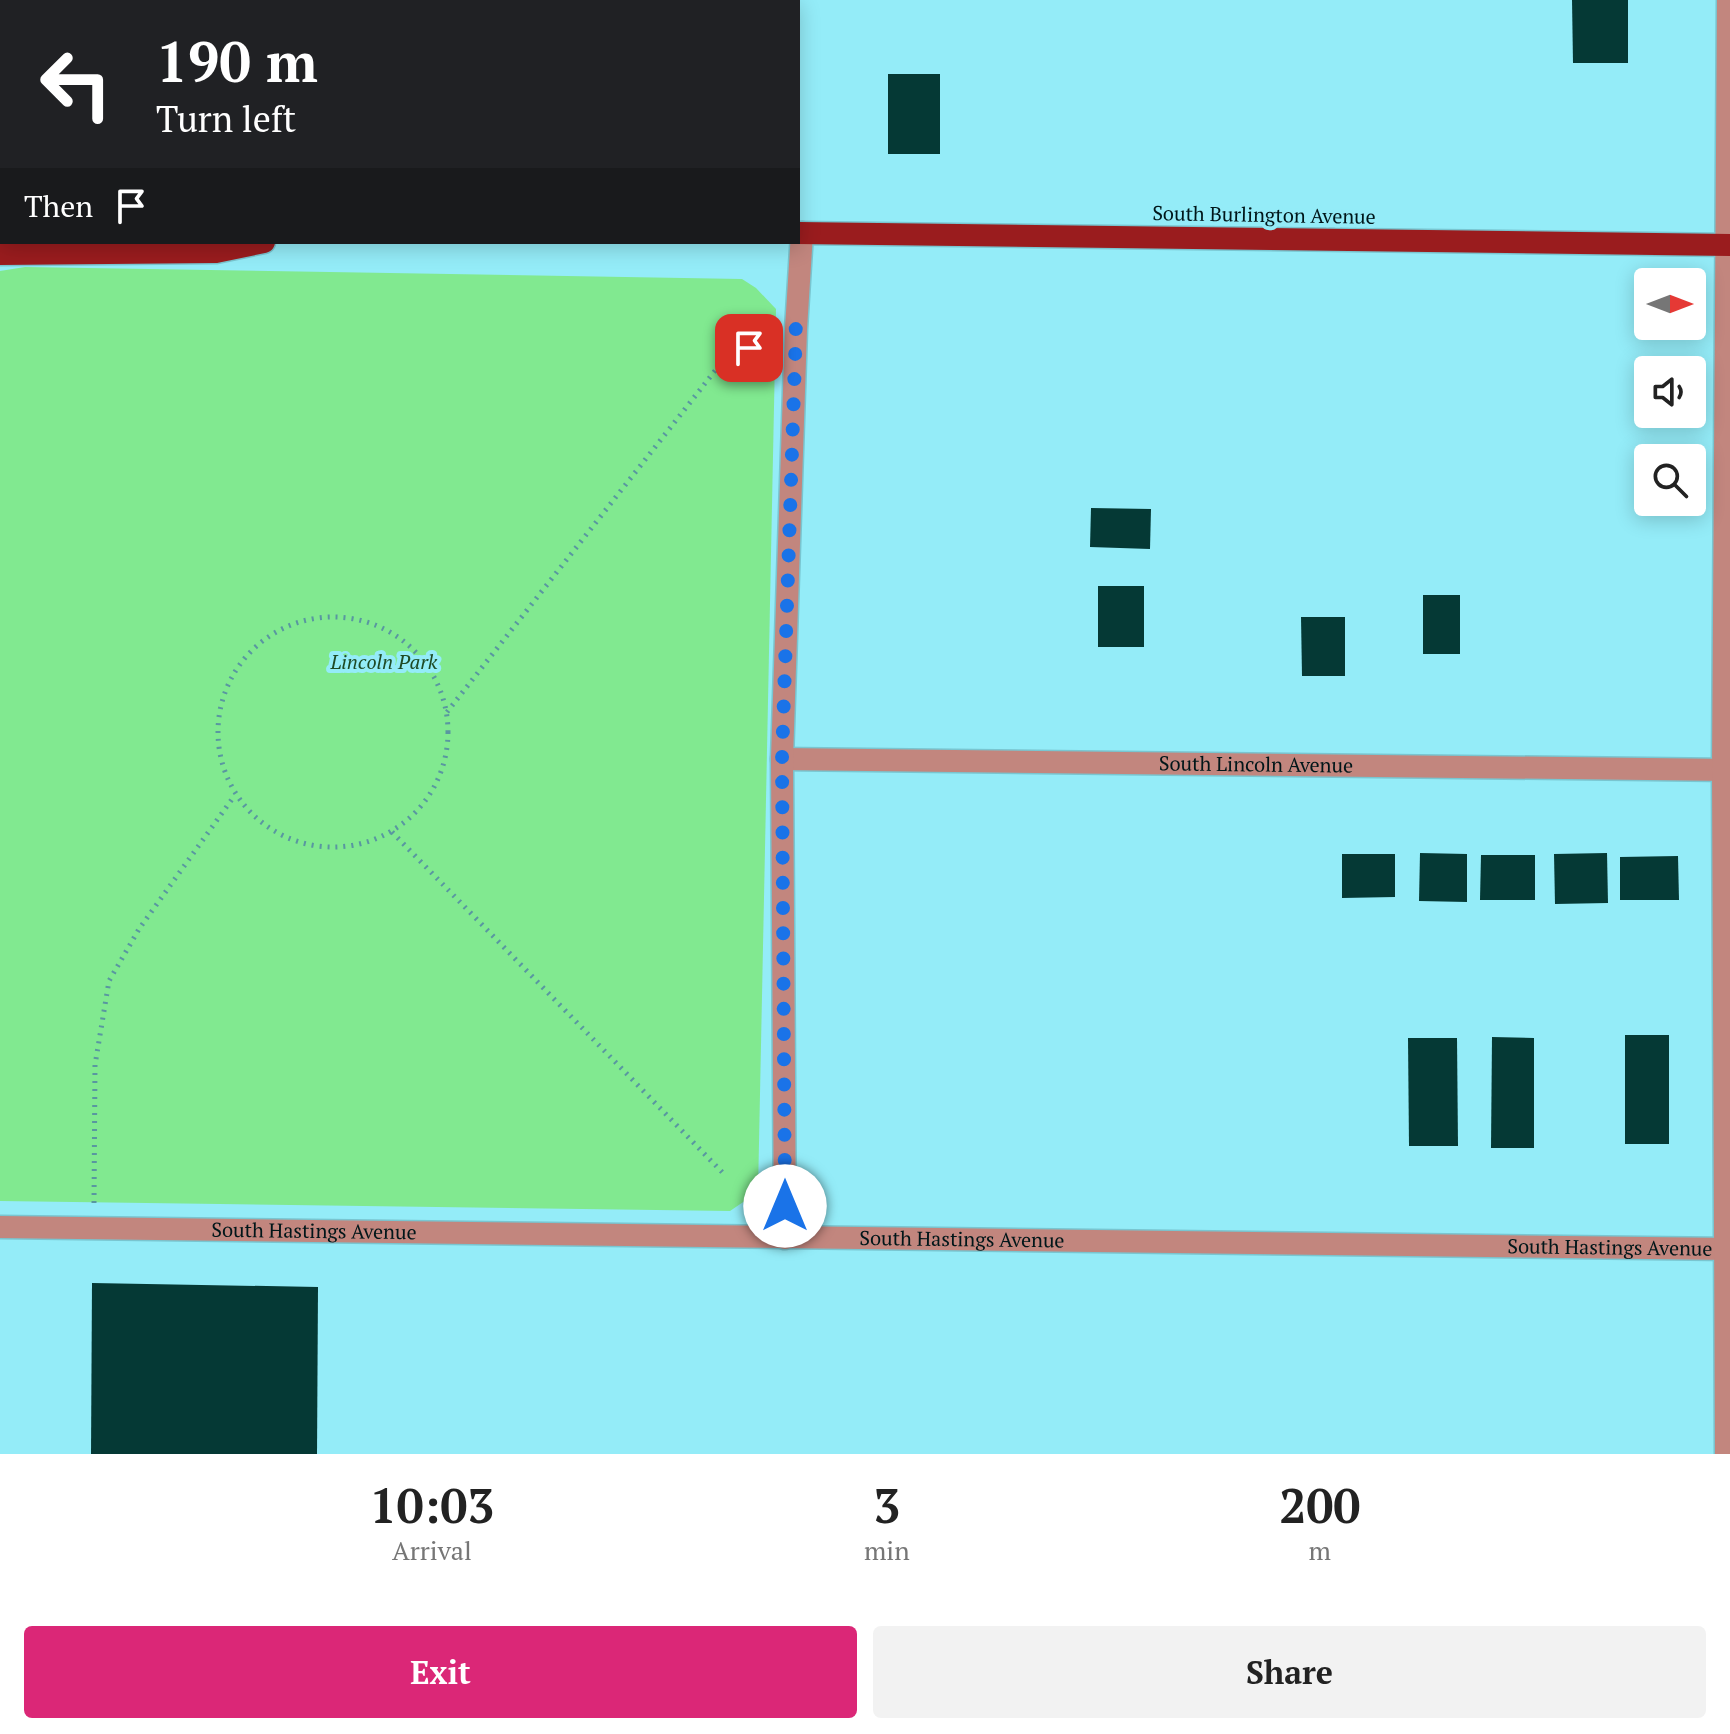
<!DOCTYPE html>
<style>
:root{--surface:#fff;--page:#f2f2f2;--text:#222;--muted:#767676;--accent:#db2777}
body{margin:0;font-family:"PT Serif",serif;background:var(--page);color:var(--text);height:100vh;display:flex;flex-direction:column;font-size:30px;white-space:nowrap}
*{box-sizing:border-box;margin:0}
p{font-size:26px;color:var(--muted)}
.icon{flex:none;width:44px;height:44px;fill:none;stroke:currentColor;stroke-width:2;stroke-linecap:round;stroke-linejoin:round}
.map{position:relative;height:1454px;overflow:hidden}
.sheet{display:flex;flex-direction:column;background:var(--surface);flex:1}
.sheet>*{flex:none}
.hud{position:absolute;left:0px;top:0px;width:800px;height:244px;box-shadow:0 4px 20px #0003;background:#202124;color:#fff;overflow:hidden}
.needle{width:52px;rotate:90deg}
.fabs{position:absolute;left:1634px;top:268px;display:grid;gap:16px}
.fabs a{display:grid;place-items:center;width:72px;height:72px;border-radius:8px;background:var(--surface);box-shadow:0 4px 20px #0003;font-size:40px}
.pin{position:absolute;display:grid;place-items:center;width:68px;height:68px;color:#fff;margin:-34px;border-radius:16px;box-shadow:0 4px 12px #0006}
.me{position:absolute;width:88px;margin:-44px;rotate:0deg;stroke-linejoin:round;filter:drop-shadow(0 0 6px #0008)}
.turn{display:flex;align-items:center;gap:28px;height:168px;padding:0 24px;font-size:36px}
.turn .icon{width:104px;height:104px;stroke-width:2.5}
.turn b{display:block;font-size:56px;line-height:68px}
.then{display:flex;align-items:center;height:76px;padding:0 24px;background:#0003;gap:16px;font-size:30px}
.eta{display:flex;justify-content:space-evenly;align-items:center;height:136px;text-align:center}
.eta b{font-size:48px;font-weight:600;line-height:56px}
.primary-button{display:flex;gap:16px;margin-top:auto;padding:16px 24px}
.primary-button a{flex:1;height:92px;border-radius:8px;background:var(--accent);color:#fff;font-size:32px;font-weight:600;line-height:92px;text-align:center}
.primary-button a+a{background:var(--page);color:var(--text)}
.map>svg:first-child{display:block}
.green{fill:#81e990}
.building{fill:#053935}
.lines{fill:none;stroke-linecap:round;stroke-linejoin:round}
.minor-casing{stroke:#79c5d0;stroke-width:25}
.trunk-casing{stroke:#79c5d0;stroke-width:25}
.path{stroke:#5997a0;stroke-width:5;stroke-dasharray:2 6;stroke-linecap:butt}
.minor{stroke:#c2867e;stroke-width:22}
.trunk{stroke:#9a1c1e;stroke-width:22}
.route{stroke:#1a73e8;stroke-width:14;stroke-dasharray:0 25.2}
.labels{text-anchor:middle;stroke-width:8;stroke-linejoin:round;paint-order:stroke}
.street-label{font-size:20px;fill:#001619;stroke:#94ecf8}
.park-label{font-size:20px;font-style:italic;fill:#1e4a25;stroke:#94ecf8}
</style>
<div class="map">
<svg width="1730" height="1454" viewBox="0 0 1730 1454">
<rect width="100%" height="100%" fill="#94ecf8"/>
<!-- green -->
<polygon class="green" points="25,267 742,279 756,288 776,309 758,1192 730,1211 0,1201 0,271"/>
<!-- building -->
<g class="building">
<polygon points="1572,0 1628,0 1628,63 1573,63"/>
<rect x="888" y="74" width="52" height="80"/>
<polygon points="1091,508 1151,509 1150,549 1090,547"/>
<rect x="1098" y="586" width="46" height="61"/>
<rect x="1423" y="595" width="37" height="59"/>
<polygon points="1301,617 1345,617 1345,676 1302,676"/>
<polygon points="1420,853 1467,854 1467,902 1419,901"/>
<polygon points="1607,853 1608,903 1555,904 1554,854"/>
<polygon points="1342,854 1395,854 1395,897 1342,898"/>
<polygon points="1481,855 1535,855 1535,900 1480,900"/>
<polygon points="1678,856 1679,900 1620,900 1620,857"/>
<rect x="1625" y="1035" width="44" height="109"/>
<polygon points="1492,1037 1534,1038 1534,1148 1491,1148"/>
<polygon points="1408,1038 1457,1038 1458,1146 1409,1146"/>
<polygon points="92,1283 318,1287 317,1454 91,1454"/>
</g>
<g class="lines">
<defs>
<g id="minor">
<path id="s1" d="M782,759L1730,770"/>
<path id="s2" d="M0,1227L1730,1249"/>
<polyline points="785,1238 782,759 796,329 802,233"/>
<polyline points="1726,1454 1723,770 1728,0"/>
</g>
<g id="trunk">
<polyline points="0,200 2,201"/>
<polyline points="798,233 1730,245"/>
<polyline points="0,254 216,252 264,242"/>
</g>
</defs>
<!-- minor casing -->
<use href="#minor" class="minor-casing"/>
<!-- trunk casing -->
<use href="#trunk" class="trunk-casing"/>
<!-- path -->
<g class="path">
<circle cx="333" cy="732" r="115"/>
<polyline points="447,712 725,358 769,340"/>
<polyline points="392,832 723,1173"/>
<polyline points="94,1203 95,1065 109,981 139,929 235,795"/>
</g>
<!-- minor -->
<use href="#minor" class="minor"/>
<!-- trunk -->
<use href="#trunk" class="trunk"/>
</g>
<g class="lines">
<!-- route -->
<polyline class="route" points="749,348 796,329 782,759 785,1206"/>
</g>
<g class="labels">
<!-- street labels -->
<g class="street-label">
<text transform="translate(1264 215) rotate(1)" y="7">South Burlington Avenue</text>
<text dy="7" stroke="none"><textPath href="#s1" startOffset="474">South Lincoln Avenue</textPath></text>
<text dy="7" stroke="none"><textPath href="#s2" startOffset="314">South Hastings Avenue</textPath></text>
<text dy="7" stroke="none"><textPath href="#s2" startOffset="962">South Hastings Avenue</textPath></text>
<text dy="7" stroke="none"><textPath href="#s2" startOffset="1610">South Hastings Avenue</textPath></text>
</g>
<!-- park labels -->
<g class="park-label">
<text x="384" y="669">Lincoln Park</text>
</g>
</g>
</svg>
<div class="fabs">
<a><svg class="needle" viewBox="-14 -14 28 28"><path d="M0-13l5 13h-10z" fill="#e53935"/><path d="M0 13l5-13h-10z" fill="#767676"/></svg></a>
<a><svg class="icon" aria-label="sound" viewBox="0 0 24 24"><path d="M4 9h4l5-4v14l-5-4H4zM17 9q2 3 0 6"/></svg></a>
<a><svg class="icon" aria-label="search" viewBox="0 0 24 24"><circle cx="10" cy="10" r="6"/><path d="M15 15l6 6"/></svg></a>
</div>
<div class="pin" style="left:749px;top:348px;background:#d93025"><svg class="icon" aria-label="arrive" viewBox="0 0 24 24"><path d="M6 21V4h12l-3 4 3 4H6"/></svg></div>
<svg class="me" style="left:785px;top:1206px" viewBox="-20 -20 40 40"><circle r="19" fill="#fff"/><path d="M0-13L10 11 0 6-10 11z" fill="#1a73e8"/></svg>
<div class="hud">
<div class="turn"><svg class="icon" aria-label="left" viewBox="0 0 24 24"><path d="M17 20v-9H6M10 6l-5 5 5 5"/></svg><div><b>190 m</b>Turn left</div></div>
<div class="then">Then<svg class="icon" aria-label="arrive" viewBox="0 0 24 24"><path d="M6 21V4h12l-3 4 3 4H6"/></svg></div>
</div>
</div>
<section class="sheet">
<div class="eta">
<div><b>10:03</b><p>Arrival</p></div>
<div><b>3</b><p>min</p></div>
<div><b>200</b><p>m</p></div>
</div>
<div class="primary-button"><a>Exit</a><a>Share</a></div>
</section>
